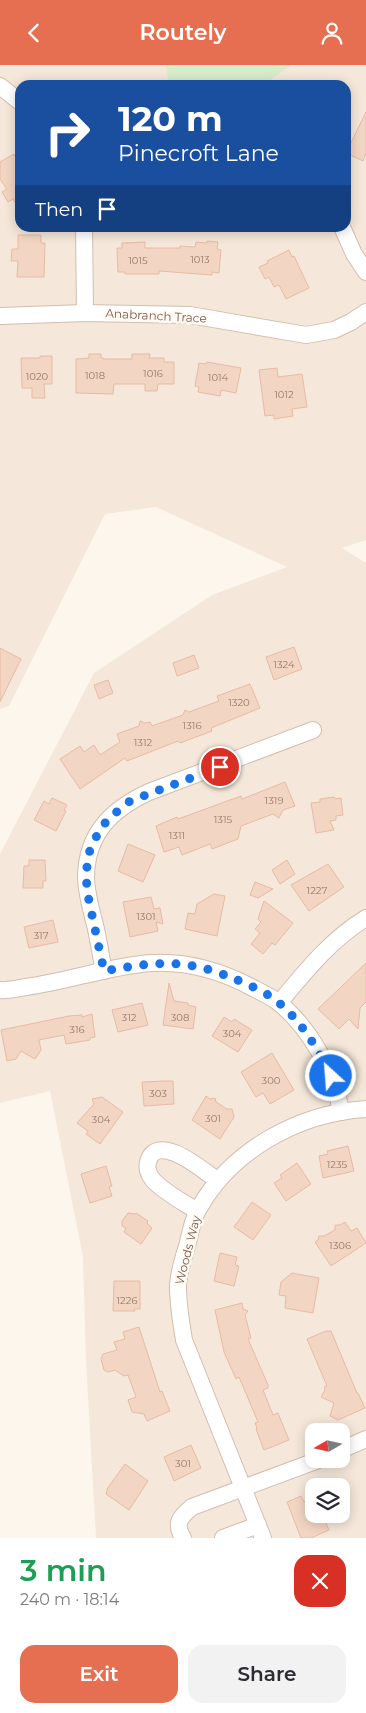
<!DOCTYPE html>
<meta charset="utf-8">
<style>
:root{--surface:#fff;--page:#f2f2f3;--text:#2b2b33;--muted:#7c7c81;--accent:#e76f51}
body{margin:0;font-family:Montserrat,sans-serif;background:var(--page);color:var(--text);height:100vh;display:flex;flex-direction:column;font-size:19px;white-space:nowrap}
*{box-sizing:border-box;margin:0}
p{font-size:16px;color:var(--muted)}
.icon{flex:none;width:28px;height:28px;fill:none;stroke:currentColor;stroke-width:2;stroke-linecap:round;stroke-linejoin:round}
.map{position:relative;height:1473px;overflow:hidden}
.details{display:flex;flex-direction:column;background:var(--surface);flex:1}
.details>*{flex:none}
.hud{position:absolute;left:15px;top:15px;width:336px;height:152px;border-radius:15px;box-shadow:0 2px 12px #0003;background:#1a4fa0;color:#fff;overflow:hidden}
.needle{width:32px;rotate:261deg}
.fabs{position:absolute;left:305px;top:1358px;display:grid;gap:10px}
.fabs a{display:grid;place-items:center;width:45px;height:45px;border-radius:10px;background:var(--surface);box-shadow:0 2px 12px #0003;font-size:25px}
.pin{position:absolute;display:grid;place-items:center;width:42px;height:42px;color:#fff;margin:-21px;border:2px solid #fff;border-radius:50%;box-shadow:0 1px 5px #0007}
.me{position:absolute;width:55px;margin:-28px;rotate:334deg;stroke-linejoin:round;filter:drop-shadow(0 0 4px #0008)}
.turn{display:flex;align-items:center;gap:18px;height:105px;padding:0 20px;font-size:22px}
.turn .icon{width:65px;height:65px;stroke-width:2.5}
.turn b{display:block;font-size:35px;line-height:42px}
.then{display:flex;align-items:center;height:48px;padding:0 20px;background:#0003;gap:10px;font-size:19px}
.round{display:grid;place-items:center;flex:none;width:52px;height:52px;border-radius:15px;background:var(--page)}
.head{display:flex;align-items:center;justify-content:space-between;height:85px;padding:0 20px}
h1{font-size:30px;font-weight:600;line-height:38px;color:#1e9e55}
.primary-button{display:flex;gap:10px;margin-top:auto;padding:10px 20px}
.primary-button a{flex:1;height:58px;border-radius:15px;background:var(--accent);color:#fff;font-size:20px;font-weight:600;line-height:58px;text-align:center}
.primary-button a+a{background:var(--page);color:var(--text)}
header{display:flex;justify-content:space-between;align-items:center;height:65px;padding:0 20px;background:var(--accent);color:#fff;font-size:22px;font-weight:600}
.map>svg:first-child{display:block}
.residential{fill:#f5e8da;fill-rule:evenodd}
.green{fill:#d8ecc9}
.building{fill:#f3d5c3;stroke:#e6bba3}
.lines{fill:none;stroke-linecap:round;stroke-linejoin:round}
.street-casing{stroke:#d1beb0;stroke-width:18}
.street{stroke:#fff;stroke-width:16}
.route{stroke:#1a73e8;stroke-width:9;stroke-dasharray:0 16.2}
.labels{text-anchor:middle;stroke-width:5;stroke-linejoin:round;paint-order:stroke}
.number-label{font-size:10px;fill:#987a6a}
.street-label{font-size:12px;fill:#7a5c4d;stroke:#fffaf3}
</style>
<header><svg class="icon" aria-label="back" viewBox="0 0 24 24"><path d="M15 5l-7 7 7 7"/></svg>Routely<svg class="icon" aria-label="person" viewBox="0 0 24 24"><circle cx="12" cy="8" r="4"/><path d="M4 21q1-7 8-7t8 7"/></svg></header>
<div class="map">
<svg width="366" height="1473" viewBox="0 0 366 1473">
<rect width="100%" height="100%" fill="#fdf6ec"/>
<!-- residential -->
<path class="residential" d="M0,0H198L191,20H20V162H346V20H213L221,0H366V475L342,483L366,498V1473H96L86,1297L83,1192L50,1026L0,1038V789L94,608L212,530L287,502L156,442L105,449L9,641L0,644ZM314,1366H341V1394H314ZM314,1421H341V1449H314Z"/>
<!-- green -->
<polygon class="green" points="166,0 291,0 263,20 169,20"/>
<!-- building -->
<g class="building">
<polygon points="366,47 366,88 363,96 346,88"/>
<polygon points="20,87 20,145 13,134 8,137 2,127 7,124 0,114 0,97 14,89 14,91"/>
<polygon points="18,170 41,170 41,178 45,178 44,212 17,212 18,196 11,196 12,184 18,184"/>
<polygon points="207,176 218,177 217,184 221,185 219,208 212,207 212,210 159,206 159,209 125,209 125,207 118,207 117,183 122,183 122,178 145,177 145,183 180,183 180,181 195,182 196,177 207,178"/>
<polygon points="289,185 292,192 294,191 309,223 286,234 279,220 274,222 269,212 265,214 259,202 268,198 267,196"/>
<polygon points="89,289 101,289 101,293 105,294 132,294 132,289 150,289 149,293 164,293 164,297 174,297 174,319 158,319 157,326 145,326 145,319 114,319 113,329 76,328 76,294 89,293"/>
<polygon points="40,291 52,291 52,319 44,319 45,333 32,333 32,323 22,323 21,293 40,293"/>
<polygon points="207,297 241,303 236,328 221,325 220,331 198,327 199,322 195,321 199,298 206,299"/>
<polygon points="277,303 278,312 302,309 307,342 292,344 293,351 274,354 274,350 265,351 259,305"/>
<polygon points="294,582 302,604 274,615 266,592"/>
<polygon points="0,583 21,594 0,637"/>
<polygon points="194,590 199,603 177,611 173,598"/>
<polygon points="108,615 113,628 99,634 94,620"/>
<polygon points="250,619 260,643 211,663 212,666 180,678 178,676 127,696 125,693 80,724 60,694 80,681 84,687 94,680 100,690 120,677 117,669 139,661 140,656 145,658 150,657 152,661 183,650 185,645 189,647 219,636 217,631"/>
<polygon points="285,717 295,741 283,745 279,753 273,749 241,761 238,774 212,784 210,779 182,790 179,782 164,787 156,761 177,752 178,754 241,731 242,734"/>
<polygon points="334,732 335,734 341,733 343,750 336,751 336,755 330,756 334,765 316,768 311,738 320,737 320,734"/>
<polygon points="52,733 67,740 64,745 66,746 56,766 34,755 44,736 49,739"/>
<polygon points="128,779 155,790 143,817 118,806"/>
<polygon points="29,795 45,795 46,816 43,816 43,823 23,823 24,801 29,801"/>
<polygon points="287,795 295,809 280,819 272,805"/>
<polygon points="328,799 344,822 309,846 291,820"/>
<polygon points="255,817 273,824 258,833 250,830"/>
<polygon points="214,829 225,831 217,871 185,864 188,848 195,849 197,839"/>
<polygon points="151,832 154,844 160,843 163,859 156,857 158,866 130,872 123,837"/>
<polygon points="264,836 293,858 275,880 272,878 263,889 251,879 260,868 255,864 261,857 258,854"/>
<polygon points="53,855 58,877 29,883 24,862"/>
<polygon points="366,898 366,937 360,943 358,964 349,954 339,964 318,944"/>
<polygon points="169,918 174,936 188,938 188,940 196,942 193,964 163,960"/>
<polygon points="142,938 148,960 118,967 112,945"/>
<polygon points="92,949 95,972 90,973 90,975 66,979 64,970 39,975 41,985 35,994 21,986 16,994 7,996 1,965 69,951 82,950 82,952"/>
<polygon points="224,952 232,957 234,954 252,965 238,987 212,971"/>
<polygon points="272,988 294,1025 270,1039 263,1028 256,1032 241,1007"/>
<polygon points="163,1016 173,1016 174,1039 144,1041 142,1017"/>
<polygon points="206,1031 210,1034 215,1033 216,1037 227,1044 232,1044 234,1052 220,1074 192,1055"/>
<polygon points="102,1032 123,1047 100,1079 86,1069 88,1066 77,1058 94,1039 92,1034"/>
<polygon points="348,1081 354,1106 323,1113 319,1091 328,1089 327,1086"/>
<polygon points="297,1098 311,1119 286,1136 274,1118 282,1113 280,1110"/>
<polygon points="106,1101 112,1121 109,1122 112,1131 90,1138 81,1109"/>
<polygon points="252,1137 271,1150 253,1175 234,1162"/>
<polygon points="128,1148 135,1149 136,1148 148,1156 147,1158 152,1163 141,1179 124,1167 126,1163 122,1161 122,1156"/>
<polygon points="345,1157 351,1166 357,1163 366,1178 331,1201 315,1177 318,1175 319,1171 324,1171 335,1165 335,1160 340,1160"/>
<polygon points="220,1188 237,1192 235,1200 239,1201 234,1221 214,1216"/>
<polygon points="292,1208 319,1213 313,1248 285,1243 286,1231 279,1230 281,1217"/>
<polygon points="114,1216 140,1216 140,1244 134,1244 135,1246 113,1246"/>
<polygon points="242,1238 243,1244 248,1246 245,1250 251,1273 248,1274 268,1320 268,1323 263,1325 273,1350 278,1348 289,1375 264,1385 256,1364 257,1363 255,1358 258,1357 239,1312 236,1314 224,1287 215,1245"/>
<polygon points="139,1262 160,1327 162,1326 170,1346 147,1356 144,1349 132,1347 128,1335 136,1332 128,1310 124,1311 115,1305 108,1307 104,1305 101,1294 103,1289 117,1285 114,1277 125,1274 123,1267"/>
<polygon points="326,1266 331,1266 357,1328 358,1328 365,1343 338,1355 330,1351 334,1338 321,1332 325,1325 324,1322 327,1321 307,1274"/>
<polygon points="191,1380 201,1403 174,1416 164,1392"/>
<polygon points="125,1399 148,1416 129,1445 106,1429 107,1426 107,1424"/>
<polygon points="301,1431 304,1437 314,1433 314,1449 322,1449 329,1465 311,1473 301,1473 287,1437"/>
</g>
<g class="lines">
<defs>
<g id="street">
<polyline points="0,21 20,37"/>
<polyline points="84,162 85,248"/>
<polyline points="342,162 354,189 366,207"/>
<polyline points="0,251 85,248 190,250 306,270 334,265 351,257 366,247"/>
<path d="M104,906C101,892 99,878 96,864C92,847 86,829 86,811C87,768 112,744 149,727L313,665"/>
<path d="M0,925C8,926 18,923 26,922C63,917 98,905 134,900C176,893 218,904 255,924C263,928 271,932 278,937C309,962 335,1007 341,1047"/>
<path d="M279,938C305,907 331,874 366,853"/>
<path d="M197,1146C183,1137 165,1128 153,1115C149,1110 146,1104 148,1097C157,1065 205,1107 218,1116"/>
<polyline points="341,1385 366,1374"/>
<path d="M183,1473C174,1458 180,1452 192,1442L321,1394"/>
<polyline points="223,1473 258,1460"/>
<path d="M263,1473L184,1275C181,1257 178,1240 178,1222C178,1209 183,1194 187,1181C190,1170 192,1156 198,1145C231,1085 299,1048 366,1044"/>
</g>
</defs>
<!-- street casing -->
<use href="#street" class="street-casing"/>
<!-- street -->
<use href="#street" class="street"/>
</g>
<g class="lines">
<!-- route -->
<path class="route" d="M220,702L130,736L108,754L98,768L88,790L86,813L89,836L104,906C132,901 159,896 187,900C204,902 220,908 235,914C249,920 266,927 278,937C302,957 318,984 331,1011"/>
</g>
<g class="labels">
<!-- number labels -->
<g class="number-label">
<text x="200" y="198">1013</text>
<text x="138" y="199">1015</text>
<text x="153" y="312">1016</text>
<text x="95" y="314">1018</text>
<text x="37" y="315">1020</text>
<text x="218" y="316">1014</text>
<text x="284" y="333">1012</text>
<text x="284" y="603">1324</text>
<text x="239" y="641">1320</text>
<text x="192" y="664">1316</text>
<text x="143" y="681">1312</text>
<text x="274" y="739">1319</text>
<text x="223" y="758">1315</text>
<text x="177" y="774">1311</text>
<text x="317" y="829">1227</text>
<text x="146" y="855">1301</text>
<text x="41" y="874">317</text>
<text x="129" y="956">312</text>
<text x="180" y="956">308</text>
<text x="77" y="968">316</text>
<text x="232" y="972">304</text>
<text x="271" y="1019">300</text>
<text x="158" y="1032">303</text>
<text x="213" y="1057">301</text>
<text x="101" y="1058">304</text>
<text x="337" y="1103">1235</text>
<text x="340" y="1184">1306</text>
<text x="127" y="1239">1226</text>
<text x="183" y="1402">301</text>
</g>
<!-- street labels -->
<g class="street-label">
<text transform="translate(156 251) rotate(3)" y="4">Anabranch Trace</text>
<text transform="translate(188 1185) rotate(-76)" y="4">Woods Way</text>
</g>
</g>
</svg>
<div class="fabs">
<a><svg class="needle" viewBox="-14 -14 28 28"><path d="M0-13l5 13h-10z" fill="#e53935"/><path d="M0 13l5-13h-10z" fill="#7c7c81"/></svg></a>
<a><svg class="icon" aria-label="layers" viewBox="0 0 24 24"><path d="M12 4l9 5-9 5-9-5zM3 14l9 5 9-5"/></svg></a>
</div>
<div class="pin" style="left:220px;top:702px;background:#d93025"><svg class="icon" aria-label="arrive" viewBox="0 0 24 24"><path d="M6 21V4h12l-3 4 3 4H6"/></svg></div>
<svg class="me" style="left:331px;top:1011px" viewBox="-20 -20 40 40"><circle r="17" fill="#1a73e8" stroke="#fff" stroke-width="3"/><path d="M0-11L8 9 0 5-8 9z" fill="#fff"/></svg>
<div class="hud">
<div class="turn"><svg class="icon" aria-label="right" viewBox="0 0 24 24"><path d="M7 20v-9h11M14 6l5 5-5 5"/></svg><div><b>120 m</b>Pinecroft Lane</div></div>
<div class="then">Then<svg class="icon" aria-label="arrive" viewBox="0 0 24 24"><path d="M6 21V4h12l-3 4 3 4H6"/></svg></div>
</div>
</div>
<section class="details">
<div class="head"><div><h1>3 min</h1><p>240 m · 18:14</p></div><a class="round" style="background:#d93025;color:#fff"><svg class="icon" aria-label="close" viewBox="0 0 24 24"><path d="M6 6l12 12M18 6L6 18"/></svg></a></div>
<div class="primary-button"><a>Exit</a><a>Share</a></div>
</section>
